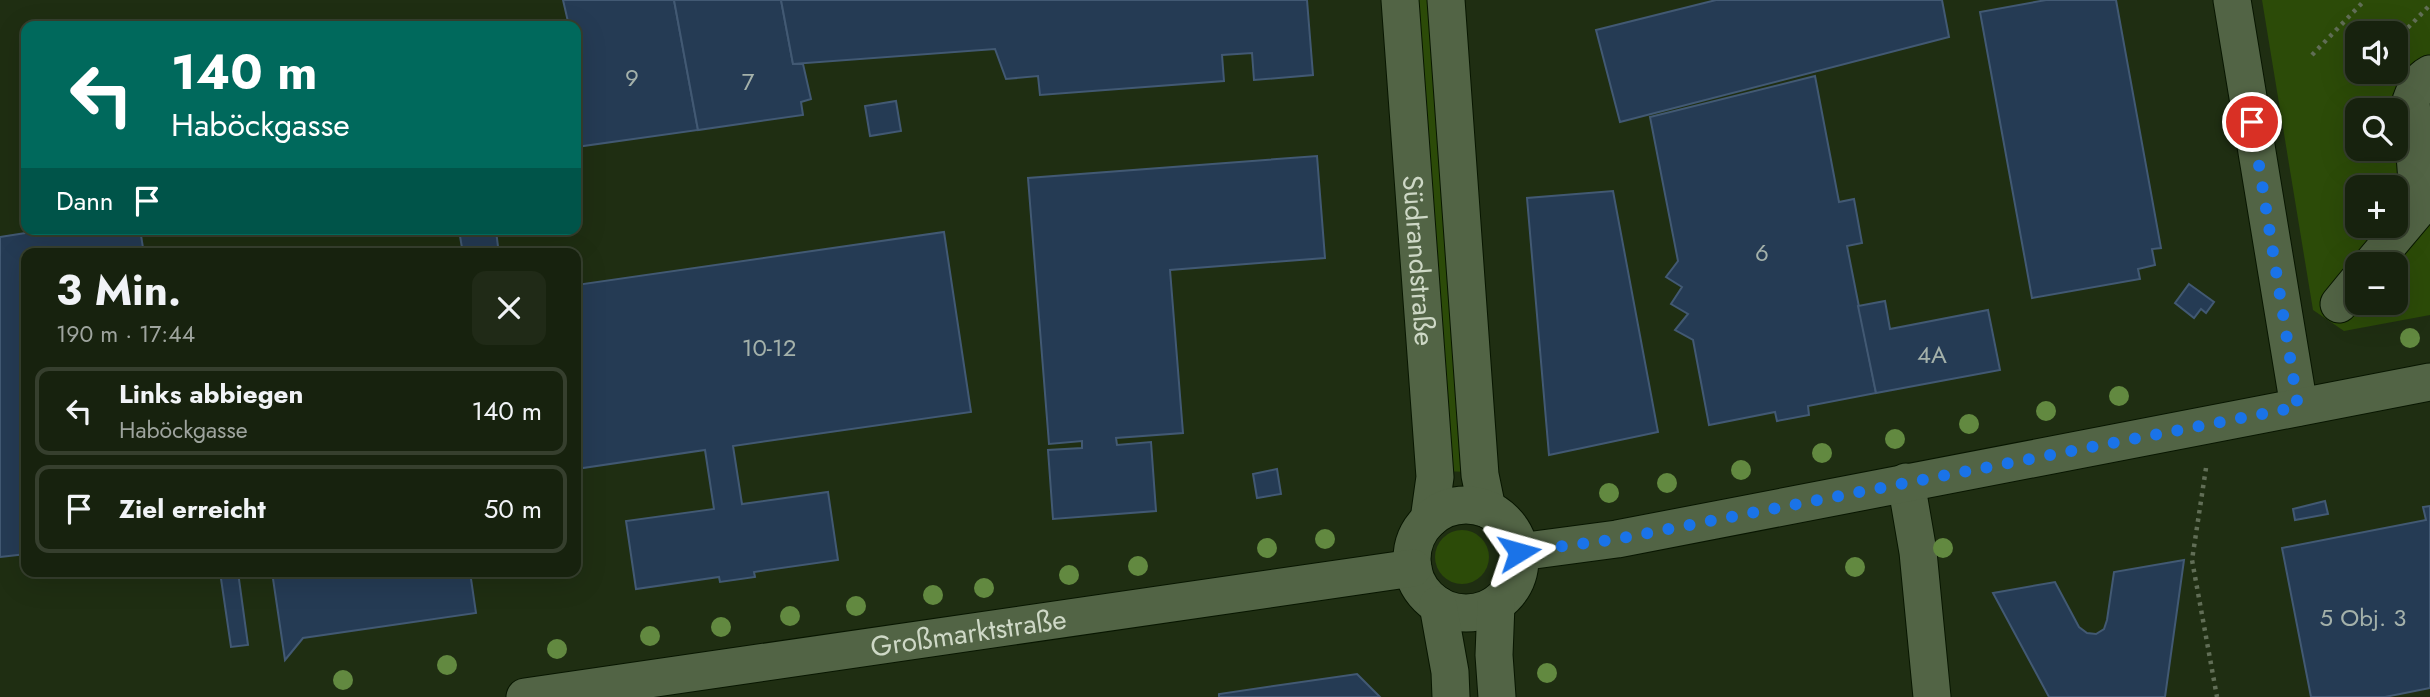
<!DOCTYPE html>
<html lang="de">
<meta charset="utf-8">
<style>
:root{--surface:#17220e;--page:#202a17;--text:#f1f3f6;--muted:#9ea49e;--line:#363f2e}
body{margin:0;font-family:Jost,sans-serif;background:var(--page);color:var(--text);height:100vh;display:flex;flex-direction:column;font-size:26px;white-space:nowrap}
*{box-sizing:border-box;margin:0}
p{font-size:23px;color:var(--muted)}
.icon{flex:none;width:38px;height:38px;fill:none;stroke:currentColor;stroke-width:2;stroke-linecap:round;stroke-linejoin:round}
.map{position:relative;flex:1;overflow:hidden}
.panel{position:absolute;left:21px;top:248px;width:560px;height:329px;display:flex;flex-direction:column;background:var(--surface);border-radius:14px;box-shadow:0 7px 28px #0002,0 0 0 2px var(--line)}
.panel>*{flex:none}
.top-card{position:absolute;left:21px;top:21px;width:560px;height:214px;border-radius:14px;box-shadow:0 7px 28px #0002,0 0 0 2px var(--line);background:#00695c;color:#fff;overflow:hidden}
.tools{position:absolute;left:2345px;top:21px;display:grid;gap:14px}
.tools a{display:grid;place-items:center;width:63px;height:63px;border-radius:14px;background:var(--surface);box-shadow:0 7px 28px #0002,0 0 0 2px var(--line);font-size:35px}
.pin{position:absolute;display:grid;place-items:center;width:60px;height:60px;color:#fff;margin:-30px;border:4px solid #fff;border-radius:50%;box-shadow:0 2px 7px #0007}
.me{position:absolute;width:77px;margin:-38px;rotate:82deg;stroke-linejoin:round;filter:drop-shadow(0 0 5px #0008)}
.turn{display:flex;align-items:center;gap:24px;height:147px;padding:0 35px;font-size:32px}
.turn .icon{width:91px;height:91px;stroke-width:2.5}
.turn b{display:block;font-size:49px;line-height:60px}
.then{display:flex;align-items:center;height:66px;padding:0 35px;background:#0003;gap:14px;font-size:26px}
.round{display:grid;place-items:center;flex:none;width:74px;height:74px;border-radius:14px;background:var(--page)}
.head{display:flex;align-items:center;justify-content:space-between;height:119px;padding:0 35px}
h1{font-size:42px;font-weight:700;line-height:52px}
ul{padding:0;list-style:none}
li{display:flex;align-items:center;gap:21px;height:88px;margin:0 14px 10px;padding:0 21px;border:4px solid var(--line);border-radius:14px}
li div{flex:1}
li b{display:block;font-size:26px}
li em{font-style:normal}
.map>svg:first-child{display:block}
.green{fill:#2c4b08;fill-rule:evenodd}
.building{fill:#253b54;stroke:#425973;stroke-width:2}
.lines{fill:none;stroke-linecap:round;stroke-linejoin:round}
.minor-casing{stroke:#081600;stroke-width:39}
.path{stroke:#616e56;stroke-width:4.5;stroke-dasharray:3.5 5;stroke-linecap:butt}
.minor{stroke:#526445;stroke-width:37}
.tree{fill:#628940}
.route{stroke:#1a73e8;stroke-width:12;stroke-dasharray:0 21.6}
.labels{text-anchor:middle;stroke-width:7;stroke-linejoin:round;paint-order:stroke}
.number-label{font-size:24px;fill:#a4b1aa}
.street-label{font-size:28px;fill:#ced8c6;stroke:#0d1408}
</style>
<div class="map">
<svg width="2430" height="697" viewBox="0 0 2430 697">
<rect width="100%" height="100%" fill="#1f2e12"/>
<!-- green -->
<g class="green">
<polygon points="1411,0 1432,0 1467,472 1445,471"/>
<path d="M2262,0H2430V315L2344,331L2313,310ZM2357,33H2396V72H2357ZM2357,110H2396V149H2357ZM2357,187H2396V226H2357ZM2357,264H2396V303H2357Z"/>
<circle cx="1462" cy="557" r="27"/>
</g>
<!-- building -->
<g class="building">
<polygon points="563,0 674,0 698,130 576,147 576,26 569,26"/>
<polygon points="674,0 781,0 793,64 803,64 811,99 801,102 803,115 698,130"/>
<polygon points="781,0 1307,0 1313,75 1254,80 1252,53 1222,55 1224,81 1040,95 1038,76 1006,79 995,49 793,64"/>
<polygon points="1716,0 1942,0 1949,37 1620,122 1596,30"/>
<polygon points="2046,0 2116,0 2161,248 2152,249 2155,265 2138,269 2140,279 2032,298 1980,12"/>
<polygon points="1815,76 1839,202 1854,199 1862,243 1847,246 1876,393 1808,406 1809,415 1777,421 1775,412 1709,425 1693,340 1675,330 1688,314 1671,304 1682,287 1666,277 1678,261 1650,117"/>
<polygon points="896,101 901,131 870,136 865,106"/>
<polygon points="1317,156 1325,258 1170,270 1183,433 1116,438 1117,445 1151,442 1156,511 1053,519 1048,450 1082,448 1082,441 1049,444 1028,178"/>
<polygon points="1613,191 1658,432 1549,455 1527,198"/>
<polygon points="51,229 140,229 144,254 26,254 26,554 0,557 0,237"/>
<polygon points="496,231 499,254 463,254 460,236"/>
<polygon points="944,232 971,412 733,446 742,504 828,492 838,560 754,572 755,577 720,582 719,577 636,589 626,521 714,509 705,450 576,469 576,285"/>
<polygon points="2189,284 2214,302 2206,313 2201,309 2194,318 2175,303"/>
<polygon points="1885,301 1890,329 1988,310 2000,370 1876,393 1858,306"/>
<polygon points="1277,469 1281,494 1257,498 1253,474"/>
<polygon points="2325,501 2328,514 2295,520 2293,509"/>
<polygon points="2430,506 2430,688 2385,697 2311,697 2282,548 2426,520 2423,507"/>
<polygon points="2184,560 2165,697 2049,697 1993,593 2055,582 2079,627 2087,633 2096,634 2104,629 2107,620 2114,572"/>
<polygon points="220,572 238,572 248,645 231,647"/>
<polygon points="272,572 470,572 476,613 303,638 285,660"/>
<polygon points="1357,674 1380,697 1219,697 1219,694"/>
</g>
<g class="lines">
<defs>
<g id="minor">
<path id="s1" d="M1400,0L1435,477L1429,520"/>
<polyline points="1446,0 1480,475 1487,509"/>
<polyline points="2232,0 2299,407"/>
<path d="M2372,264L2419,208L2411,101C2415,90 2419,80 2430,74"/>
<polyline points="2339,304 2357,282"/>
<polyline points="1906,482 1918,552 1932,697"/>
<circle cx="1466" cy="559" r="54"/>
<polyline points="1519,552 1617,539 2430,382"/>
<polyline points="1496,604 1494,655 1497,697"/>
<polyline points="1438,605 1450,672 1451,697"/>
<path id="s2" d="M525,697L1413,568"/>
</g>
</defs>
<!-- minor casing -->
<use href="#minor" class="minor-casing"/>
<!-- path -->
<g class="path">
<polyline points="2396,40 2430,5"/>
<polyline points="2312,55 2365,0"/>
<polyline points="2206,468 2192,560 2217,697"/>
</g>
<!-- minor -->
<use href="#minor" class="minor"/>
</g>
<!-- trees -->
<g class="tree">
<circle cx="2410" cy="338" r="10"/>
<circle cx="2119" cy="396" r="10"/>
<circle cx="2046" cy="411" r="10"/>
<circle cx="1969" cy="424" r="10"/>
<circle cx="1895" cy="439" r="10"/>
<circle cx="1822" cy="453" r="10"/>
<circle cx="1741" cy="470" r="10"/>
<circle cx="1667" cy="483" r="10"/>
<circle cx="1609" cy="493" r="10"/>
<circle cx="1325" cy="539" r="10"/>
<circle cx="1267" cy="548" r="10"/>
<circle cx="1943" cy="548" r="10"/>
<circle cx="1138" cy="566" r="10"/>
<circle cx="1855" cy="567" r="10"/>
<circle cx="1069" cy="575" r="10"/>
<circle cx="984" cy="588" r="10"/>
<circle cx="933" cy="595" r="10"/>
<circle cx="856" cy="606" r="10"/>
<circle cx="790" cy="616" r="10"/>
<circle cx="721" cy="627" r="10"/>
<circle cx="650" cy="636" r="10"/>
<circle cx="557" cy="649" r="10"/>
<circle cx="447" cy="665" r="10"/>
<circle cx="1547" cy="673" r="10"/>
<circle cx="343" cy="680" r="10"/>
</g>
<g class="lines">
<!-- route -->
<polyline class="route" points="1519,552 1617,539 2298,407 2252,122"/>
</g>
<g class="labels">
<!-- number labels -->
<g class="number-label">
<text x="632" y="86">9</text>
<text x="748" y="90">7</text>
<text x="1762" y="261">6</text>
<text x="769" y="356">10-12</text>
<text x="1932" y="363">4A</text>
<text x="2363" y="626">5 Obj. 3</text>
</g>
<!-- street labels -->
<g class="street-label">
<text dy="10" stroke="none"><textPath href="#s1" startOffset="261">Südrandstraße</textPath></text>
<text dy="10" stroke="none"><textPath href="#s2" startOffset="448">Großmarktstraße</textPath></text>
</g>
</g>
</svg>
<div class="tools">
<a><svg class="icon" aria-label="sound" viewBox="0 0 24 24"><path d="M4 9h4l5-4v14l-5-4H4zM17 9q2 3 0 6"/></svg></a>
<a><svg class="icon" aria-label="search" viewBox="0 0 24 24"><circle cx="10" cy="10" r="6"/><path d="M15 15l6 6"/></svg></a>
<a>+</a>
<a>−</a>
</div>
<div class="pin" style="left:2252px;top:122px;background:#d93025"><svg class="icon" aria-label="arrive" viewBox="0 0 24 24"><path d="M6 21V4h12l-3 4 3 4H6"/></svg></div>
<svg class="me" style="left:1519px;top:552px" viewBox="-20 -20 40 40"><path d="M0-17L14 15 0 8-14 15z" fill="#1a73e8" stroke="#fff" stroke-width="4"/></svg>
<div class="top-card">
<div class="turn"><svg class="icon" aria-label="left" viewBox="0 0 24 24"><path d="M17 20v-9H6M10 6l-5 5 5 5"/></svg><div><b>140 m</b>Haböckgasse</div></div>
<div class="then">Dann<svg class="icon" aria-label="arrive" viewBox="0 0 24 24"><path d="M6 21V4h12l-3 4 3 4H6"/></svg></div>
</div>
<section class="panel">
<div class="head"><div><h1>3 Min.</h1><p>190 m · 17:44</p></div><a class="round"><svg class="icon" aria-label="close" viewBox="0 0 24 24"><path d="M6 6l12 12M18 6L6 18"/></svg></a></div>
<ul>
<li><svg class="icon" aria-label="left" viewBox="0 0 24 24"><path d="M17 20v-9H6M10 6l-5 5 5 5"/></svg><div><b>Links abbiegen</b><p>Haböckgasse</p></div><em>140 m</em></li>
<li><svg class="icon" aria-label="arrive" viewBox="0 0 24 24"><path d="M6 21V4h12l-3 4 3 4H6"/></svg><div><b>Ziel erreicht</b></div><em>50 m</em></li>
</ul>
</section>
</div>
